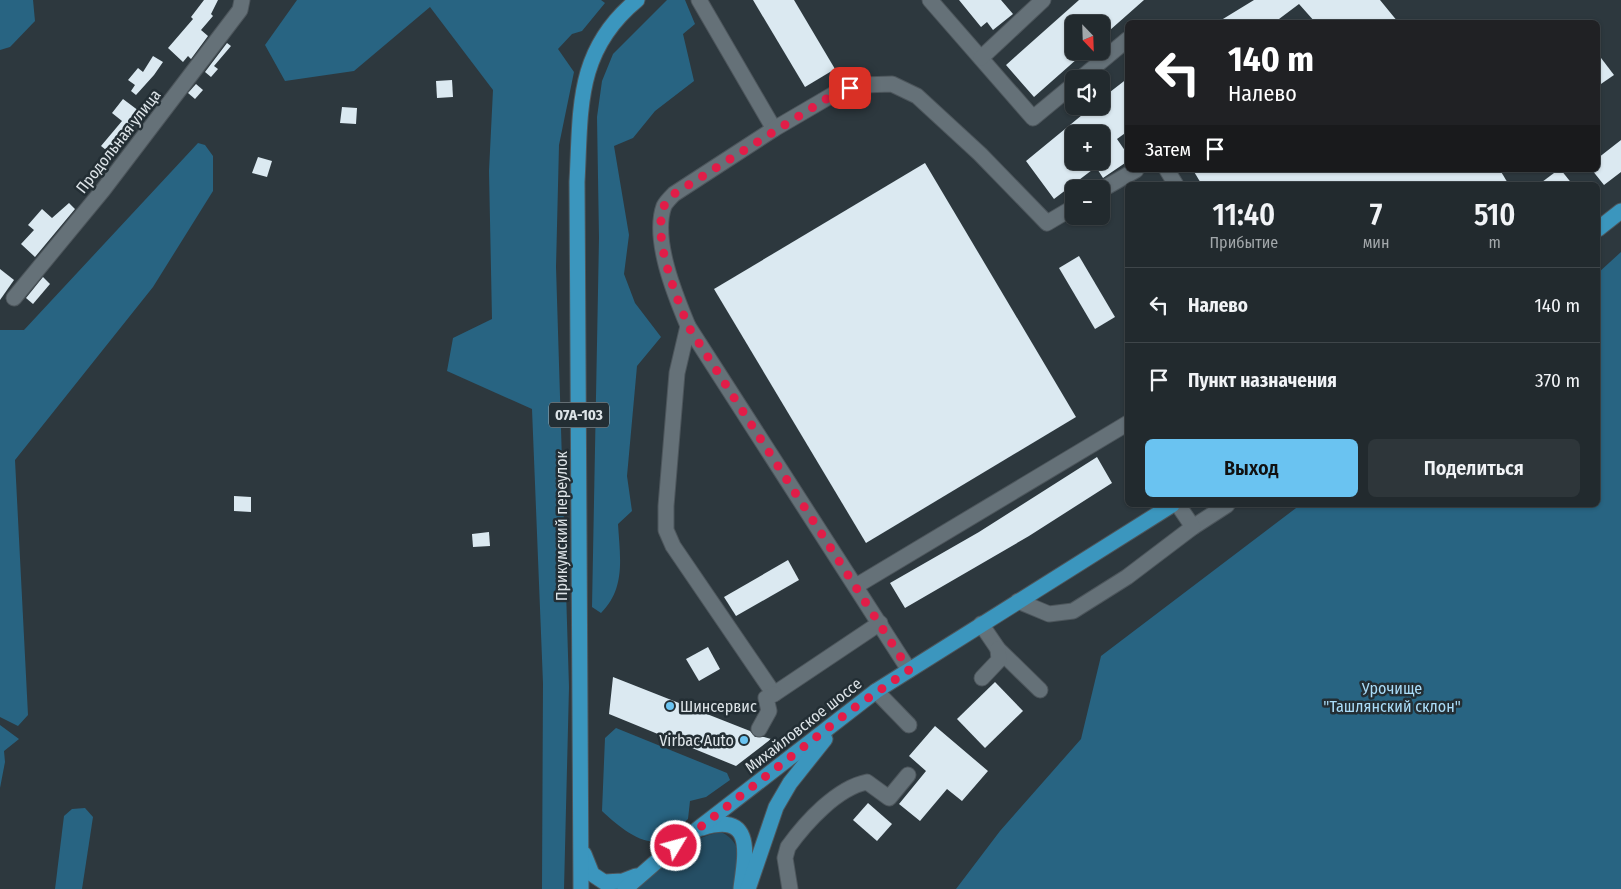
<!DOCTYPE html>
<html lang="ru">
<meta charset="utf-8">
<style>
:root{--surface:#222a2e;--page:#2e363a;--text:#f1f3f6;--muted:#a2a7aa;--line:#3f464a;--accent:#6ac3f1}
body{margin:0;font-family:"Fira Sans Condensed",sans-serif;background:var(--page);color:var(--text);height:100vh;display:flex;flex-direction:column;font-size:19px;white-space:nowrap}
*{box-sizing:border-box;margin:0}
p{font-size:16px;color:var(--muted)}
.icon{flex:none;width:28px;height:28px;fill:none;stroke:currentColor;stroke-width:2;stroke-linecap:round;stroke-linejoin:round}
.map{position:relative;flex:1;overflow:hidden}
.panel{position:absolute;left:1125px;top:182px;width:475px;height:325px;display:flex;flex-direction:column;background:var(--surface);border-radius:8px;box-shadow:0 1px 4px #0004,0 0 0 1px var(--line)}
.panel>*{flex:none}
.hud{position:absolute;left:1125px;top:20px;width:475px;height:152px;border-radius:8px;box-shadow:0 1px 4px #0004,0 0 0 1px var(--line);background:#202124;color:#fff;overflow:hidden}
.needle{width:32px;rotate:157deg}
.buttons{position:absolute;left:1065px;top:15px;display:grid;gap:10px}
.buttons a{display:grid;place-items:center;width:45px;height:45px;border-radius:8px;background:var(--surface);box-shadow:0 1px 4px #0004,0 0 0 1px var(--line);font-size:25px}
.pin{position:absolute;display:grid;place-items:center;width:42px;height:42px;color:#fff;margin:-21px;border-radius:10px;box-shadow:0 2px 8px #0006}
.me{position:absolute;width:55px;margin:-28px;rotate:53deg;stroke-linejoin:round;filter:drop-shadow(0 0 4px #0008)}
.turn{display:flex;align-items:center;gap:18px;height:105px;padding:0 20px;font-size:22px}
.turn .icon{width:65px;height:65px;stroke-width:2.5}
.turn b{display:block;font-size:35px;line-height:42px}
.then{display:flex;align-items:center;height:48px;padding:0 20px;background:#0003;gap:10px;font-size:19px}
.eta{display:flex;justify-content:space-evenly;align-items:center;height:85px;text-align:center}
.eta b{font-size:30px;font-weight:600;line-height:35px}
.button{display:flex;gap:10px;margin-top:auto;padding:10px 20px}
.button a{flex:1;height:58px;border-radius:8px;background:var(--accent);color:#111;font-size:20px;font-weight:600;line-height:58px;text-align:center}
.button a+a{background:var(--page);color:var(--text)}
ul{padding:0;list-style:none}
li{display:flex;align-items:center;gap:15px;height:75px;padding:0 20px;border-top:1px solid var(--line)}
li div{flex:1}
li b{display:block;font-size:19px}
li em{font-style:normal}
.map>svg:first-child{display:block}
.green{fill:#254e64}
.forest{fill:#286482}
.building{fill:#dbe9f1;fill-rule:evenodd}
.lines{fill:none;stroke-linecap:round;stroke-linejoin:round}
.minor-casing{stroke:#4d565c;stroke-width:17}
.major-casing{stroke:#4d565c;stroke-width:17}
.minor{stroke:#657178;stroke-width:15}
.major{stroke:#3b96be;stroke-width:15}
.route{stroke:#e11d48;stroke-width:9;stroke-dasharray:0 16.2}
.poi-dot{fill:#6ac3f1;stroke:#232e34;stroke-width:2}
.labels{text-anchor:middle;stroke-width:5;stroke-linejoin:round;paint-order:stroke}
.shield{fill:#232e34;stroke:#a5adb2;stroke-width:1}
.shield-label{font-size:15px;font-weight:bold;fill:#dde4e8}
.street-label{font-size:16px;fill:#dde4e8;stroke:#232e34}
.park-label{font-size:16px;fill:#abddf9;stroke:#232e34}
.poi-label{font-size:16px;fill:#dde4e8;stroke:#232e34;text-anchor:start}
</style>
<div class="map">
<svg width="1621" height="889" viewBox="0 0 1621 889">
<rect width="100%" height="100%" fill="#2d383e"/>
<!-- green -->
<path class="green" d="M721,832C746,844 738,866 734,889H632C658,867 686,838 721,832Z"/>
<!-- forest -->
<g class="forest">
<polygon points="0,0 33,0 35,21 10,47 0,50"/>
<polygon points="297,0 601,0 605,3 582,31 572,34 558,49 574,72 559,145 556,267 569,687 564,889 542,889 543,683 532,409 447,371 453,338 492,319 489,171 493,90 430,7 354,71 285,81 265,45"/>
<path d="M667,0H685L695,24L683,34L694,81L655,111L633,138L614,146L629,235L624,274L635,303L661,337L637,366L627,476L632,511L618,524C620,557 626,588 601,613L592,607L599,238L597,117L602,81L613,54Z"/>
<polygon points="198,143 205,145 213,156 213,191 153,287 15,460 28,715 18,726 0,717 0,330 24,330"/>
<polygon points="1621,252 1621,889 956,889 1000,831 1081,739 1101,656 1300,505 1598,505 1598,273"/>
<polygon points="0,725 19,739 4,751 5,762 0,788"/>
<path d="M616,728L727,773L730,780L706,797L690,801L688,819C681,825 672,837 664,840C642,848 616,824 602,811L605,738Z"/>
<polygon points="85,808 93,817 82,889 55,889 64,816 72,809"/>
</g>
<!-- building -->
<g class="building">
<polygon points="204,0 218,0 211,14 213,16 201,30 208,36 191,59 188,56 183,62 168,48 193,19 191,17"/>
<polygon points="753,0 794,0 835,69 805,87"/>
<polygon points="959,0 1001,0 1013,14 993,30 987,22 981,27"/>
<polygon points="1079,0 1144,0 1101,38 1101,24 1074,24 1074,51 1086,51 1034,97 1006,65"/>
<polygon points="1254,0 1380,0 1398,22 1315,22 1299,4 1275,22 1218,22"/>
<polygon points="227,43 231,46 214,66 218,69 211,77 205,72"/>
<polygon points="1598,54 1614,75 1598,86"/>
<polygon points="153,56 163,62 154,75 136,95 131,91 135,85 128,80 138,68 143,72"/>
<path d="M1128,78V131L1117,139L1128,155V161L1103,178L1096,167L1054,199L1026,161L1093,106H1101V99ZM1074,134H1101V161H1074Z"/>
<polygon points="452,80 453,97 437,98 436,81"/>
<polygon points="196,84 203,90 195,99 188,93"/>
<polygon points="123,99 143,114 111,154 101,146 122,121 112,113"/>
<polygon points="342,107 357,108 356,124 340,123"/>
<polygon points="1621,140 1621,172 1604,185 1592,170 1598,170 1598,158"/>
<polygon points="258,157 272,161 267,177 252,173"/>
<polygon points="925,163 1076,417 866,543 714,289"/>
<polygon points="1193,170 1500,170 1509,185 1202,185"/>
<polygon points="1558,170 1561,170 1573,185 1538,185"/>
<polygon points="69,203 75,209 35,257 21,244 34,230 28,225 42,209 52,218"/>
<polygon points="1079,256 1115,317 1095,329 1059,268"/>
<polygon points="0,269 14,280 0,300"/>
<polygon points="43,277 50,284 33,304 26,298"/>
<polygon points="1097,457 1112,483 1029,536 905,608 890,583 979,532"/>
<polygon points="234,496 251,497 251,512 234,511"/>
<polygon points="489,532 490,546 473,547 472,534"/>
<polygon points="788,560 799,580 736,616 724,597"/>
<polygon points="708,647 720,669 699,681 686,659"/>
<polygon points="613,677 750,731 755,737 764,737 771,739 736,766 609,714"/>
<polygon points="995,682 1023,711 985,748 957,719"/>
<polygon points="935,726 988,771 962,801 947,789 920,821 899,804 926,771 909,756"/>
<polygon points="868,803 892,824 877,841 853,820"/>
</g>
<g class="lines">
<defs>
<g id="minor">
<path d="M699,0L774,129L674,194C670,198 666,202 664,206C652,239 675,295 688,326L909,670"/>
<polyline points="930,0 1033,118 1074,84"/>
<polyline points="981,58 1043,0"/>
<polyline points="1080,79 1128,39"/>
<polyline points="774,129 839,91 862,85 892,84 917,96 980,154 1047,223 1074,207"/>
<polyline points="1167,170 1176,185"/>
<polyline points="1101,190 1136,170"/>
<polyline points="14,298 103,190 240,10 242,0"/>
<polyline points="688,326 677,373 666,506 666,530 673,546 774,694 880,623"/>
<polyline points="1193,527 1227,505"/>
<polyline points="856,586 1128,423"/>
<polyline points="1018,601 1049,614 1073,611 1127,577 1193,527 1178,505"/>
<polyline points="981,624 998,649 1040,690"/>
<polyline points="982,678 999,660 998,649"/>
<polyline points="876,691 909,725"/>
<polyline points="759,729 769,711 766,698 774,694"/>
<path d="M790,889L785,858L788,847C806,822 837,788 867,782L889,798L908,775"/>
</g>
<g id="major">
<polyline points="1598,229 1621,211"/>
<path d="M702,828C754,812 746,852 741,888"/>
<polyline points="584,854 592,874 604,882 623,881 636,876"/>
<path d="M581,889L577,182C581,109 575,51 637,0"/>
<polyline points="625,889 664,855 876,691 1172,505"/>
<polyline points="748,889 776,807 790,783 825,739"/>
</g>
</defs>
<!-- minor casing -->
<use href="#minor" class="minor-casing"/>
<!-- major casing -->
<use href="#major" class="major-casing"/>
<!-- minor -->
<use href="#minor" class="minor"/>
<!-- major -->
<use href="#major" class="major"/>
</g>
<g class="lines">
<!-- route -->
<path class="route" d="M676,846L851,710L909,670L688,326C676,295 652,239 664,206C666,202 670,198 674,194L839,91L850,88"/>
</g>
<!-- markers -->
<g class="poi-dot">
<circle cx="670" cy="706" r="5"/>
<circle cx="744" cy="740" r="5"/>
</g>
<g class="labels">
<!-- shield labels -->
<rect class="shield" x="549" y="402.5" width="60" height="25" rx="4"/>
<g class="shield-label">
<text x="579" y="420">07А-103</text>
</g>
<!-- street labels -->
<g class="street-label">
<text transform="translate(118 141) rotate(-52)" y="6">Продольная улица</text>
<text transform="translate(561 526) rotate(-90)" y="6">Прикумский переулок</text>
<text transform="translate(803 725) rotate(-38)" y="6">Михайловское шоссе</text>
</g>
<!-- park labels -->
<g class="park-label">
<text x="1392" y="694">Урочище<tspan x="1392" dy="18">"Ташлянский склон"</tspan></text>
</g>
<!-- poi labels -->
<g class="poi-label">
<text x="680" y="712">Шинсервис</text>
<text x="734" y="746" text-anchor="end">Virbac Auto</text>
</g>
</g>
</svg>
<div class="buttons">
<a><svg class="needle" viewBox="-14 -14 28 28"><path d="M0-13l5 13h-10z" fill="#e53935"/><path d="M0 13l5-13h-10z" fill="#a2a7aa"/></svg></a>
<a><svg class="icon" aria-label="sound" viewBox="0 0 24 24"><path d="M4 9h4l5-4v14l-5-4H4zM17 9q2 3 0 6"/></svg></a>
<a>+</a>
<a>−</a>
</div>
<div class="pin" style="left:850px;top:88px;background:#d93025"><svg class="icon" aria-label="arrive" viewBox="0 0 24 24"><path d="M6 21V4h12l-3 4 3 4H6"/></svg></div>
<svg class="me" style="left:676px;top:846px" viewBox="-20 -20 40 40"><circle r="17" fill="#e11d48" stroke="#fff" stroke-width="3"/><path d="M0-11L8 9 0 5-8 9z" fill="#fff"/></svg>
<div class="hud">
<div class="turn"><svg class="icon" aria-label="left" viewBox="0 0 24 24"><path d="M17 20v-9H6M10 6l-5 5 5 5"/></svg><div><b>140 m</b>Налево</div></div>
<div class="then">Затем<svg class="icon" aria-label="arrive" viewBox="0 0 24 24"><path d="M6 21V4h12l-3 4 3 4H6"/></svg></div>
</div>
<section class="panel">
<div class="eta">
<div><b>11:40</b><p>Прибытие</p></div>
<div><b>7</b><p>мин</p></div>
<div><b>510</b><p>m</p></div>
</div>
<ul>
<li><svg class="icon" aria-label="left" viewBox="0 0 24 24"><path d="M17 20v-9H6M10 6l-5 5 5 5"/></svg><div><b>Налево</b></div><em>140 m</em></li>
<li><svg class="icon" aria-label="arrive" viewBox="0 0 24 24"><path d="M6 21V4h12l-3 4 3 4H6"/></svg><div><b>Пункт назначения</b></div><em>370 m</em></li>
</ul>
<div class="button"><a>Выход</a><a>Поделиться</a></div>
</section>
</div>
